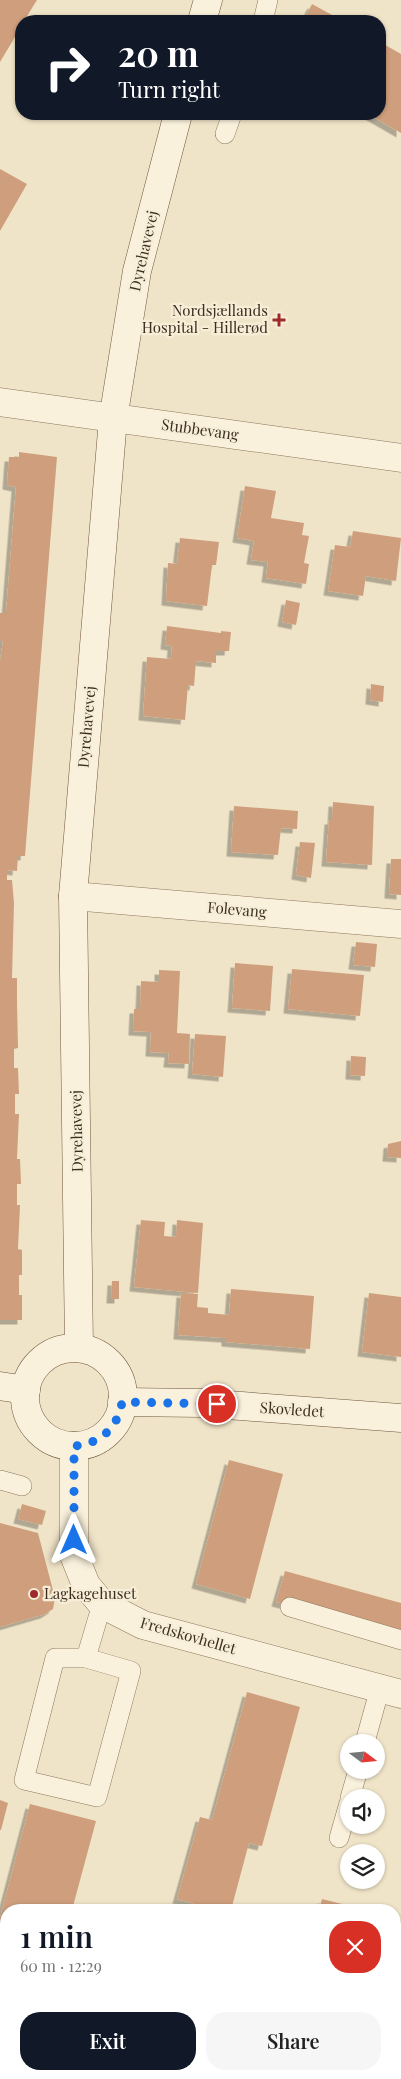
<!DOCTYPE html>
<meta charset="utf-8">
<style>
:root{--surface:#fff;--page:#f6f6f6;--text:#222;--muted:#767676;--accent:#111827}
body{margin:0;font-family:"Playfair Display",serif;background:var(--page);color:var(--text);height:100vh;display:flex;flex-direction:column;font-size:19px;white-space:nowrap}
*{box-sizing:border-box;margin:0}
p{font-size:16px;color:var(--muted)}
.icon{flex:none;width:28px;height:28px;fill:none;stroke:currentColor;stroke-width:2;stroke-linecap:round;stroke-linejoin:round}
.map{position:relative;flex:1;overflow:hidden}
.drawer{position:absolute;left:0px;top:1904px;width:401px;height:176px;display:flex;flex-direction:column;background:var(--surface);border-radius:20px 20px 0 0;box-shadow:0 1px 4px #0004}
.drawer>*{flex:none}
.top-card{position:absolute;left:15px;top:15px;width:371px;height:105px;border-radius:20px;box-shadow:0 1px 4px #0004;background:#111827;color:#fff;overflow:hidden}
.needle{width:32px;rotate:106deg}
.buttons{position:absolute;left:340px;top:1734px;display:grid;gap:10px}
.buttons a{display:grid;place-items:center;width:45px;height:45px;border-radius:50%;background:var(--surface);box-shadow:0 1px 4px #0004;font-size:25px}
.pin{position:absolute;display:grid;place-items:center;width:42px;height:42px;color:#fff;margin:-21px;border:2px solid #fff;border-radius:50%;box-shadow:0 1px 5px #0007}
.me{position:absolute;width:55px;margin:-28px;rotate:0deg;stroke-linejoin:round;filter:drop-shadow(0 0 4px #0008)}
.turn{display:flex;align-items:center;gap:18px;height:105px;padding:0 20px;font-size:22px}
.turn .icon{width:65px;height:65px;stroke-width:2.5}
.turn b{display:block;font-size:35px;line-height:42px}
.round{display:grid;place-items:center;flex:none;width:52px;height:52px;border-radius:20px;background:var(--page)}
.summary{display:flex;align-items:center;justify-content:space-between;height:85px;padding:0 20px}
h1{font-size:30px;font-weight:600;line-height:38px;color:var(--accent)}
.cta{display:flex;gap:10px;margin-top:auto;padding:10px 20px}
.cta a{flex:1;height:58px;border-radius:20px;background:var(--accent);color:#fff;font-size:20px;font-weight:600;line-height:58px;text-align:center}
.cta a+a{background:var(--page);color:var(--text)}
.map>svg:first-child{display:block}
.building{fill:#cf9f7d;filter:url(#shadow)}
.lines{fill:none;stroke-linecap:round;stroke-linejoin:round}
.lane-casing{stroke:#8d765c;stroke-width:20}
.street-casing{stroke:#8d765c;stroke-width:29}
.secondary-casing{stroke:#6f573f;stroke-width:29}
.lane{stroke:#faf1dc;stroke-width:19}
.street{stroke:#faf1dc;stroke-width:28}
.secondary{stroke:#faf1dc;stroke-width:28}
.route{stroke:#1a73e8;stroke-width:9;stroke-dasharray:0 16.2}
.poi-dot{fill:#9e2a2b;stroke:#f7eed8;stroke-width:2}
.labels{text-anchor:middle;stroke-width:4.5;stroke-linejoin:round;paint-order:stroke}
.street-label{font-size:15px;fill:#3d2e20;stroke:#f7eed8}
.poi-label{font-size:15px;fill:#3d2e20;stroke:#f7eed8;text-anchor:end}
</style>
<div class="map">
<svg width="401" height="2079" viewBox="0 0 401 2079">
<defs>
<filter id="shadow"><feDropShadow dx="-4.5" dy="4.5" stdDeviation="0" flood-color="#0004"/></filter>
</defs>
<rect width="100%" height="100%" fill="#f0e4c8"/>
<!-- building -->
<g class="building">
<polygon points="0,0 37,0 24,21 21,21 21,27 0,62"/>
<polygon points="312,4 343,21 303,21"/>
<polygon points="380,42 401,54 401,133 368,114 380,114"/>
<polygon points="0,169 27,184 0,231"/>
<polygon points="19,452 57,457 25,856 18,856 17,871 7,870 7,880 12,880 14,903 12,978 17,978 17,1003 18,1048 14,1049 14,1068 18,1068 19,1094 15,1094 15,1114 19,1114 17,1159 20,1159 21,1184 17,1184 17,1205 20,1205 18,1249 22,1250 22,1275 19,1275 19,1295 22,1295 22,1320 0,1320 0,661 3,641 0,641 0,613 6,613 16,487 7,485 9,457 19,457"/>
<polygon points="245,486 276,491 271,518 304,523 302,535 309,536 304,563 309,564 306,584 266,578 268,562 251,560 254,541 237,538"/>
<polygon points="353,531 401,538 396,581 366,576 363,596 328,591 335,545 350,547"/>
<polygon points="180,538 219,542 216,565 212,565 207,606 166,601 168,563 177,564"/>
<polygon points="286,600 300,603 296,625 282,622"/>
<polygon points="167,626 221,633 221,631 231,632 229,651 216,651 216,663 196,661 194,686 188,685 185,720 143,716 147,657 171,659 172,646 165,645"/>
<polygon points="371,684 384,686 383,702 370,700"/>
<polygon points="333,802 374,806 372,865 326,862 329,820 332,820"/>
<polygon points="234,806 298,811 297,829 281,828 278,855 231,852"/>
<polygon points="300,842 315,843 311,878 296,875"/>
<polygon points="391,859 401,859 401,895 389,894"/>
<polygon points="356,942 377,944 375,967 353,965"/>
<polygon points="235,963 273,966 270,1011 232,1008"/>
<polygon points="292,969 364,975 360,1016 288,1009"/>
<polygon points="159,970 180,971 177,1033 190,1034 189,1064 168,1063 169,1053 150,1052 151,1032 133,1031 134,1009 140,1009 141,981 159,982"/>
<polygon points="195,1034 226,1036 223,1077 192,1074"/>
<polygon points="351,1056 366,1057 365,1076 350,1075"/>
<polygon points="401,1141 401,1158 387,1157 388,1144"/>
<polygon points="141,1220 165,1222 164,1236 176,1237 177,1220 203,1223 198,1293 134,1287"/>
<polygon points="112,1281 119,1281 119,1299 111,1299"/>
<polygon points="231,1289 314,1296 310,1349 226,1342 226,1338 178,1335 181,1293 198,1294 197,1307 208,1308 208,1313 229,1315"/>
<polygon points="369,1293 401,1297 401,1357 362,1352"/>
<polygon points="229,1460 283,1474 250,1599 196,1584"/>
<polygon points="22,1504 46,1511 42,1525 18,1519"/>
<polygon points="0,1523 38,1533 55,1598 53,1609 45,1614 0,1627"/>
<polygon points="285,1571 401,1603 401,1635 276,1602"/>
<polygon points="247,1692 300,1707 262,1846 249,1843 231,1910 216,1910 177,1899 200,1817 212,1820"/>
<polygon points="0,1800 8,1803 1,1830 0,1830"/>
<polygon points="30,1804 96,1821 72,1910 6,1910 6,1940 0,1939 0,1918"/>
<polygon points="322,1899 362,1909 362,1910 319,1910"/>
<polygon points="395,1918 401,1920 401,1975 395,1973"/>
</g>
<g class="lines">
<defs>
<g id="lane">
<polyline points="263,21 268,0"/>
<polyline points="225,134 232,114"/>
<polyline points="0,1480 22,1486"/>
<polyline points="290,1607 401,1640"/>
<polygon points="55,1658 86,1658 131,1671 97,1797 24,1780"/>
<polyline points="86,1658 102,1604"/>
<polyline points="365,1742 380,1688"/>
<polyline points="350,1798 358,1770"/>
<polyline points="339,1838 349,1803"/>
</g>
<g id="street">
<polyline points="0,402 401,458"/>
<polyline points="73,896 401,924"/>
<polyline points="74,1446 74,1555 86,1585 102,1604 143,1625 401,1694"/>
</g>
<g id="secondary">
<polyline points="202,21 208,0"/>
<polyline points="79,1348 73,896 113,419 137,271 178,114"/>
<circle cx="74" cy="1397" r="49"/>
<polyline points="0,1386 26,1390"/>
<polyline points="122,1402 201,1403 401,1418"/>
</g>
</defs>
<!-- lane casing -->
<use href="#lane" class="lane-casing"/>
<!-- street casing -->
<use href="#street" class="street-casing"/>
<!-- secondary casing -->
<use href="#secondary" class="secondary-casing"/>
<!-- lane -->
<use href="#lane" class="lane"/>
<!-- street -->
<use href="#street" class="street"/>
<!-- secondary -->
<use href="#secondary" class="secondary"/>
</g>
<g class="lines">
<!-- route -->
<path class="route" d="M74,1540V1446C100,1444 118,1428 122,1402L217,1404"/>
</g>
<!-- markers -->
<g class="poi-dot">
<path d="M276.5 312.5h5v5h5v5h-5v5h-5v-5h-5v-5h5z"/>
<circle cx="34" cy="1594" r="5"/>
</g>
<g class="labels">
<!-- street labels -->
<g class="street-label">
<text transform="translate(144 251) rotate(-77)" y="5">Dyrehavevej</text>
<text transform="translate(200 430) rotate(8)" y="5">Stubbevang</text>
<text transform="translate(87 727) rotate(-85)" y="5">Dyrehavevej</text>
<text transform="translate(237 910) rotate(5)" y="5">Folevang</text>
<text transform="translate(77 1131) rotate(-91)" y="5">Dyrehavevej</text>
<text transform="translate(292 1410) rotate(4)" y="5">Skovledet</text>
<text transform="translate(188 1636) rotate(16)" y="5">Fredskovhellet</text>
</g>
<!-- poi labels -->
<g class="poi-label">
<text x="268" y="316">Nordsjællands<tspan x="268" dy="17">Hospital - Hillerød</tspan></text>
<text x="44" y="1599" text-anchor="start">Lagkagehuset</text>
</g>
</g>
</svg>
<div class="buttons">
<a><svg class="needle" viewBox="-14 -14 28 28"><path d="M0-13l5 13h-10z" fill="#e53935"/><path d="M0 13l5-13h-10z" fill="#767676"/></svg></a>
<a><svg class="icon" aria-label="sound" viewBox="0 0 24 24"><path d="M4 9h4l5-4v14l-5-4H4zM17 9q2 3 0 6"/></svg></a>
<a><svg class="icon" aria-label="layers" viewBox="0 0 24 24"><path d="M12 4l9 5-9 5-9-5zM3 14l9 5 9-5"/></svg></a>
</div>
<div class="pin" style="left:217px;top:1404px;background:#d93025"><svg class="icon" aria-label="arrive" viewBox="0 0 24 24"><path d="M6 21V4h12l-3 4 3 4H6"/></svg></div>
<svg class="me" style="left:74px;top:1540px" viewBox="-20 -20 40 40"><path d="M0-17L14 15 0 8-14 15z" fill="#1a73e8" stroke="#fff" stroke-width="4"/></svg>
<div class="top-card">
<div class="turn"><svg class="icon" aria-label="right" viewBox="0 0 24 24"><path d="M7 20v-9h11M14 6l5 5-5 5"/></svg><div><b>20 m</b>Turn right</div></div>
</div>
<section class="drawer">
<div class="summary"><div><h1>1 min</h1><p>60 m · 12:29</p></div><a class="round" style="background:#d93025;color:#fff"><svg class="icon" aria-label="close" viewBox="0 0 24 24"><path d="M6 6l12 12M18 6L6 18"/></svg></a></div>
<div class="cta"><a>Exit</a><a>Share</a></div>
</section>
</div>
